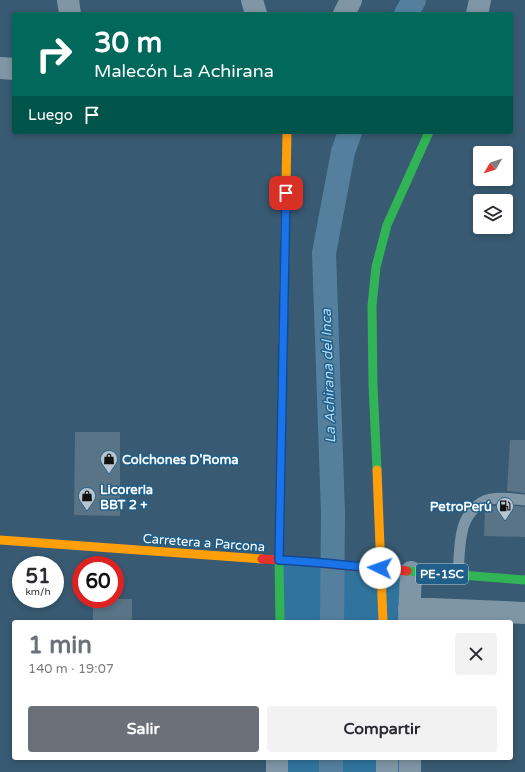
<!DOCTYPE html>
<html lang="es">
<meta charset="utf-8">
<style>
:root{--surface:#fff;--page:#f2f2f3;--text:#2b2b33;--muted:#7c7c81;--accent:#6b7079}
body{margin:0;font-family:"Varela Round",sans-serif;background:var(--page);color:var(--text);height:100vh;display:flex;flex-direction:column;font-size:15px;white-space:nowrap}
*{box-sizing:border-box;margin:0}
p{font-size:13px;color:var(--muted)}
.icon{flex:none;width:22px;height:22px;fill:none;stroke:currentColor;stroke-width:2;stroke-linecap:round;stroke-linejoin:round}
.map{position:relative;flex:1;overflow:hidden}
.sheet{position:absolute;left:12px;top:620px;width:501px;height:140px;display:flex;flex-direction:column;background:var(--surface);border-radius:4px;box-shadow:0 2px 6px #0003}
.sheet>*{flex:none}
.hud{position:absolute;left:12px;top:12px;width:501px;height:122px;border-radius:4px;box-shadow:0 2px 6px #0003;background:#00695c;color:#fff;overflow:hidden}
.needle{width:26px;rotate:231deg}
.buttons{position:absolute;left:473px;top:146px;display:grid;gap:8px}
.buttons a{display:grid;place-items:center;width:40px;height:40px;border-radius:4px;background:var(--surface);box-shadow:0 2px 6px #0003;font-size:20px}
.speed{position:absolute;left:12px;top:556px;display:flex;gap:8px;font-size:20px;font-weight:700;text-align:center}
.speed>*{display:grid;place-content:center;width:52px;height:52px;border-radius:50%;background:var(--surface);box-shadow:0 2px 6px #0003;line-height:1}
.speed small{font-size:10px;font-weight:400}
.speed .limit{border:6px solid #d22;background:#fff;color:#111}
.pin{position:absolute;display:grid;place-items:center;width:34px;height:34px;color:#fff;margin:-17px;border-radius:8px;box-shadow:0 2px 6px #0006}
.me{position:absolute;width:44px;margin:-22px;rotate:273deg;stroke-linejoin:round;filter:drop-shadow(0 0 3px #0008)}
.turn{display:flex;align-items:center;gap:14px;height:84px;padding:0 16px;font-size:18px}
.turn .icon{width:52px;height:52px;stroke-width:2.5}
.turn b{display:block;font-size:28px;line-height:34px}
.then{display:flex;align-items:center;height:38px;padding:0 16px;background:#0003;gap:8px;font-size:15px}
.round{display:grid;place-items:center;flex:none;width:42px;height:42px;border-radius:4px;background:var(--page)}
.headline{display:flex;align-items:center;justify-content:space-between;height:68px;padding:0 16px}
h1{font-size:24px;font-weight:700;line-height:30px;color:var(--accent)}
.action{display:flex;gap:8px;margin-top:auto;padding:8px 16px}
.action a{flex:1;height:46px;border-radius:4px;background:var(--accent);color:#fff;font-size:16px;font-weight:700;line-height:46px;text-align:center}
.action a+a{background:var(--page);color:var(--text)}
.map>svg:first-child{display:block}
.green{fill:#30749e}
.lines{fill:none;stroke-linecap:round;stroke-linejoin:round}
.canal{stroke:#54809e;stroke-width:24}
.building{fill:#597486}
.lane{stroke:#7f96a6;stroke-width:11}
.street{stroke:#7f96a6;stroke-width:22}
.fast{stroke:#30b455;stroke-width:9}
.slow{stroke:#ff9f0a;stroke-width:9}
.jam{stroke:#e5322d;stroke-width:9}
.route-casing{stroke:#114b97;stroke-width:10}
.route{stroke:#1a73e8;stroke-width:7}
.labels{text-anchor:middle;stroke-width:3;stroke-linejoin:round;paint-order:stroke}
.shield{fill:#1f5f8a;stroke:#bccfdc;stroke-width:1}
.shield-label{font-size:12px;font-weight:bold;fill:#fff}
.poi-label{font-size:13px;font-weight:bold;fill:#fff;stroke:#1f5f8a;text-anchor:start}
.street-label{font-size:13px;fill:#fff;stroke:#1f5f8a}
.water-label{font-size:14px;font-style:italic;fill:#b6dbf3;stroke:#1f5f8a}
</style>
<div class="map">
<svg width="525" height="772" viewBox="0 0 525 772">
<rect width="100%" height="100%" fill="#385a72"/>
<!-- green -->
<g class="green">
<polygon points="279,560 411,572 412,622 278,622"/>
<polygon points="275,758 414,758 415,772 275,772"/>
</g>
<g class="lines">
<!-- canal -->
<g class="canal">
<polyline points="406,14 414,0"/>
<polyline points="332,622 333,513 324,253 343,152 350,132"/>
<polyline points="331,772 331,758"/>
</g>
</g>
<!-- building -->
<g class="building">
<polygon points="75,432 120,432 120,516 74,515"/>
<polygon points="510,440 525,440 525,493 507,491"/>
<polygon points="507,505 525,507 525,537 484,536 485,509 492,506 507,506"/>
<rect x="93" y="599" width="39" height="23"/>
</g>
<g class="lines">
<!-- lane -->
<path class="lane" d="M458,575C459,561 459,545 462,532C464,518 477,501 491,499C500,497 515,499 525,500"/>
<!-- street -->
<g class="street">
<polyline points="68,0 70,14"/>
<polyline points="252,0 256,14"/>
<polyline points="344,14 351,0"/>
<polyline points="477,14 480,0"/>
<polyline points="0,68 14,69"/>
<polyline points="409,609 431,609 525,613"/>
<polyline points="409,622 411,572"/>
<polyline points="387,758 387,772"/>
<polyline points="410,758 410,772"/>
<polyline points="277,772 277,758"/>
</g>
<!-- fast -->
<g class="fast">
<polyline points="377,470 373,385 372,306 376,267 387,225 429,132"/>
<polyline points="407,571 525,580"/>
<polyline points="280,622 279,560 282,398"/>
</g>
<!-- slow -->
<g class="slow">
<polyline points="282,398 287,132"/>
<polyline points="377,470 383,622"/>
<polyline points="0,540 262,559"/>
</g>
<!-- jam -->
<polyline class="jam" points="262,559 300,561 358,567 381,568 407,571"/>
</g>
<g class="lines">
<defs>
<path id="route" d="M286,193L279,560C313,561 347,566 380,568"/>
</defs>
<!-- route casing -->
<use href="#route" class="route-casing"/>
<!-- route -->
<use href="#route" class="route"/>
</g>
<!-- icons -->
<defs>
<symbol id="shop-pin" viewBox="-11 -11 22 30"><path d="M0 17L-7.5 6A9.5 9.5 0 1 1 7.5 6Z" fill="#b9c5ce" stroke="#1f5f8a"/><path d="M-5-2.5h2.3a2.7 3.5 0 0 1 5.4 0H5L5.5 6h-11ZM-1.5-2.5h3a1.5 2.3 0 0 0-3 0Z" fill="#111"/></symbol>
<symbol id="fuel-pin" viewBox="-11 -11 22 30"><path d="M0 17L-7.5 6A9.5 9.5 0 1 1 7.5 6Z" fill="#b9c5ce" stroke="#1f5f8a"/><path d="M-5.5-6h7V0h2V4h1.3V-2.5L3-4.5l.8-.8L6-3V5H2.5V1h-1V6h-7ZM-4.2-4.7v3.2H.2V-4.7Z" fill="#111"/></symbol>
</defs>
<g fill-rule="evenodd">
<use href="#shop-pin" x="99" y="449" width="20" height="27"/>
<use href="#shop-pin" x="77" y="486" width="20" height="27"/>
<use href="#fuel-pin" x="495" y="496" width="20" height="27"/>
</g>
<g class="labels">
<!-- shield labels -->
<rect class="shield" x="416" y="564" width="52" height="20" rx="3"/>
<g class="shield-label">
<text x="442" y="578">PE-1SC</text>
</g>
<!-- poi labels -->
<g class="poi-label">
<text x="122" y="464">Colchones D'Roma</text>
<text x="100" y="494">Licoreria<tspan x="100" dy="15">BBT 2 +</tspan></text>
<text x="492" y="511" text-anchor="end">PetroPerú</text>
</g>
<!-- street labels -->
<g class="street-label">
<text transform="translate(204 542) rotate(4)" y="5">Carretera a Parcona</text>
</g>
<!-- water labels -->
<g class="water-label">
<text transform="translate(328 376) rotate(-92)" y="5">La Achirana del Inca</text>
</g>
</g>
</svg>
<div class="buttons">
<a><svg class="needle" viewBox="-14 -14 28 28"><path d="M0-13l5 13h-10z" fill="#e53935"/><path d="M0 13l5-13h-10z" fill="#7c7c81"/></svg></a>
<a><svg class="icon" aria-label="layers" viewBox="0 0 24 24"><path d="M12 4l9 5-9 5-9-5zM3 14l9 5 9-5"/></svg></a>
</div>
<div class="speed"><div>51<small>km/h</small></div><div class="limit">60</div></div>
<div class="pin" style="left:286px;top:193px;background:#d93025"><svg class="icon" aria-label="arrive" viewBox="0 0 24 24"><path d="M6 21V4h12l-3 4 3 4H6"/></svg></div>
<svg class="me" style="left:380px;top:568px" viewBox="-20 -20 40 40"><circle r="19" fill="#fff"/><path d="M0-13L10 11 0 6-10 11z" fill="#1a73e8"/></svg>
<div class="hud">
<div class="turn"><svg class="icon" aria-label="right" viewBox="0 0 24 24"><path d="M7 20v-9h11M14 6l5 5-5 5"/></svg><div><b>30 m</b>Malecón La Achirana</div></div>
<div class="then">Luego<svg class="icon" aria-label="arrive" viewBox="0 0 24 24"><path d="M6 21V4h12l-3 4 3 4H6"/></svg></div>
</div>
<section class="sheet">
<div class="headline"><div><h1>1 min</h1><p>140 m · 19:07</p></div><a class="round"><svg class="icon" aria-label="close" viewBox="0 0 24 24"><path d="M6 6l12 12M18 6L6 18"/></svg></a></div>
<div class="action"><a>Salir</a><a>Compartir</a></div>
</section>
</div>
